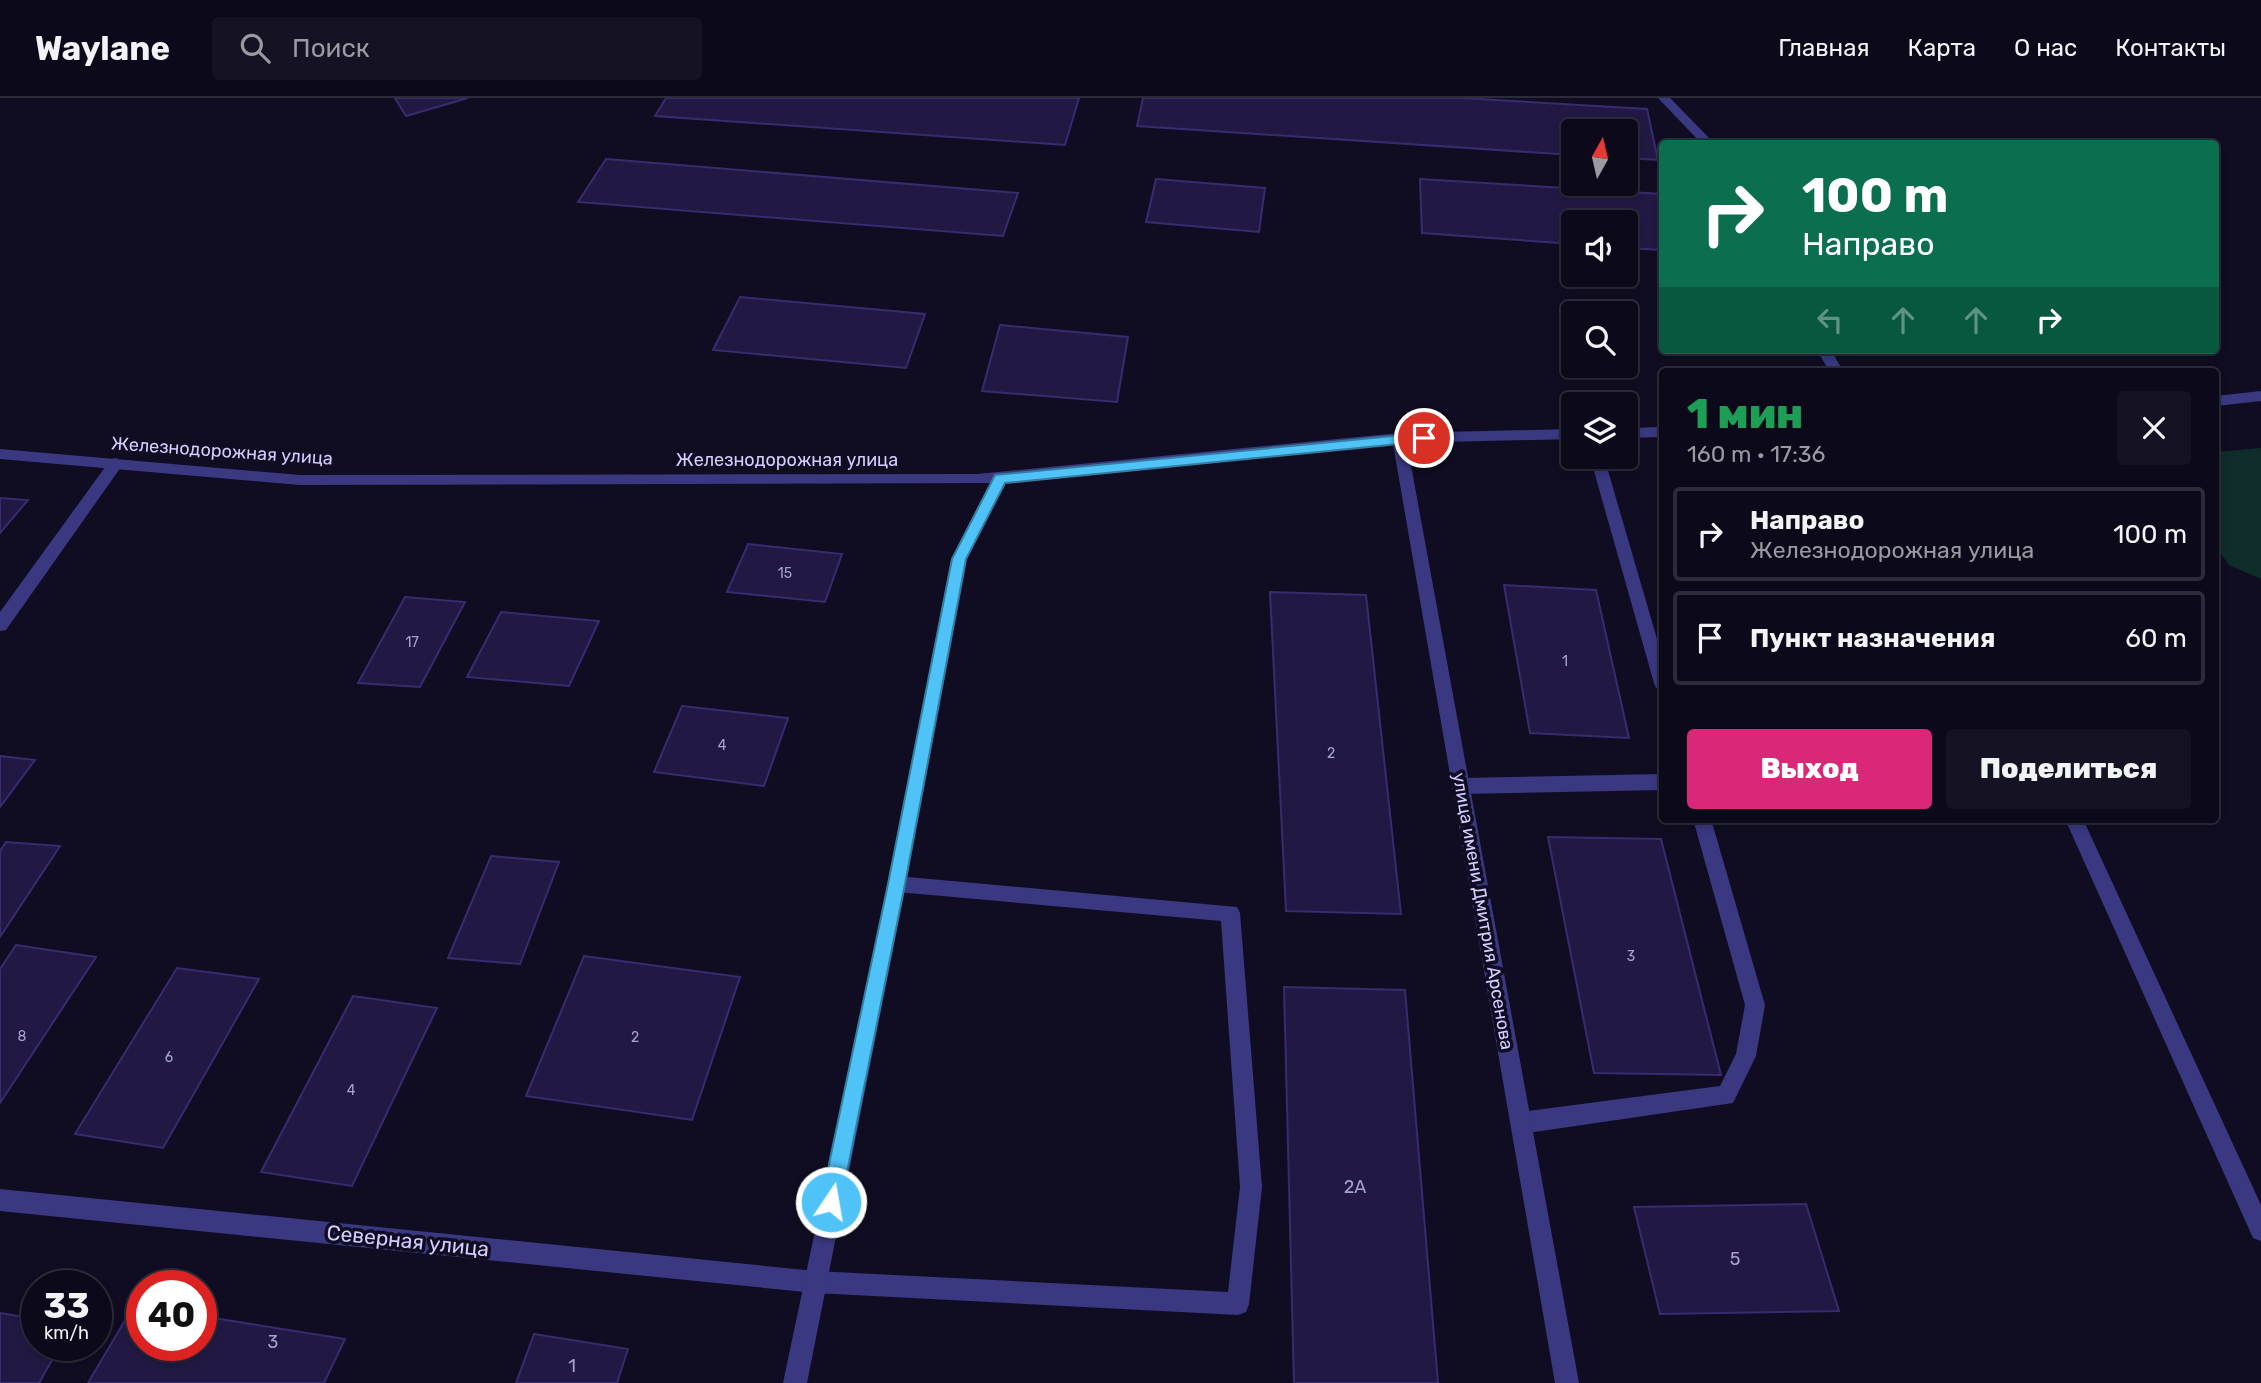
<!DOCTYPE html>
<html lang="ru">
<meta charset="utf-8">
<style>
:root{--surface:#0c0a1a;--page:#151323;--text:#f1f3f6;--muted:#9a9aa2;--line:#2c2b39;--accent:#db2777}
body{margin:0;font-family:Rubik,sans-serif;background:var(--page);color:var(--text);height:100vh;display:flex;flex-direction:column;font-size:26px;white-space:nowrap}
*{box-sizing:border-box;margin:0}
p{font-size:23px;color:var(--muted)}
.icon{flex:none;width:38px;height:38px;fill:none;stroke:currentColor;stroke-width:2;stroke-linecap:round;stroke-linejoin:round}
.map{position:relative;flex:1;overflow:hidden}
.sheet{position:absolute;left:1659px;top:270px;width:560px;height:455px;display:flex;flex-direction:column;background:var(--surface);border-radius:7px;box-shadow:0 4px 10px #0003,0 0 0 2px var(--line)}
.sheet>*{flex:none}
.banner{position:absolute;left:1659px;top:42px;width:560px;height:214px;border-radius:7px;box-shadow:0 4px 10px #0003,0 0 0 2px var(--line);background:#0b6e4f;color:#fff;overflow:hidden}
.needle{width:46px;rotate:8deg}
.tools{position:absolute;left:1561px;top:21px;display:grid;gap:14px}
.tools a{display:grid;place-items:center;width:77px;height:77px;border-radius:7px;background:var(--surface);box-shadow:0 4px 10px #0003,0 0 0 2px var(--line);font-size:35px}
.speed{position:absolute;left:21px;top:1172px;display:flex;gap:14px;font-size:35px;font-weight:700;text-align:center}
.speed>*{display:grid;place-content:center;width:91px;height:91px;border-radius:50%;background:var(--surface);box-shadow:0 4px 10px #0003,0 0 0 2px var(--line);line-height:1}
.speed small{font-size:18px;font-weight:400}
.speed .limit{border:10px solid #d22;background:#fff;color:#111}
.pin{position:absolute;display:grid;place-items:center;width:60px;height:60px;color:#fff;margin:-30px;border:4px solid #fff;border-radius:50%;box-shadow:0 2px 7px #0007}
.me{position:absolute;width:77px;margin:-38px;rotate:12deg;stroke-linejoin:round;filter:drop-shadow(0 0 5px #0008)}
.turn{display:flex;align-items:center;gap:24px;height:147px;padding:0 28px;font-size:32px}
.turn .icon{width:91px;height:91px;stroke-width:2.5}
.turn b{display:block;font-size:49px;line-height:60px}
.lanes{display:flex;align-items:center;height:66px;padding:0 28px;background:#0003;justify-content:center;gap:35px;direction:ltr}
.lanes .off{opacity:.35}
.round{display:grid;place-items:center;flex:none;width:74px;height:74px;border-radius:7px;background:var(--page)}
.overview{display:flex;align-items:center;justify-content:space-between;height:119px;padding:0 28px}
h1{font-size:42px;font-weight:800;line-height:52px;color:#1e9e55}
.cta{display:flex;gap:14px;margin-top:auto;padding:14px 28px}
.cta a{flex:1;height:80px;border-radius:7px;background:var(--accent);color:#fff;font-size:28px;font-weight:800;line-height:80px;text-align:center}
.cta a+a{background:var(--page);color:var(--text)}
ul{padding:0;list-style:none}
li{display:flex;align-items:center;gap:21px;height:94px;margin:0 14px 10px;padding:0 14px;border:4px solid var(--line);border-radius:7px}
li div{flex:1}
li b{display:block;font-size:26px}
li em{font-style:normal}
header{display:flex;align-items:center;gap:42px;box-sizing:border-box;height:98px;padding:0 35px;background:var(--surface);border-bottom:2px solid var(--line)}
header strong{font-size:33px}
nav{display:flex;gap:38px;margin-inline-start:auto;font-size:24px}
.search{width:490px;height:63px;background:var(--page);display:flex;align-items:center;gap:18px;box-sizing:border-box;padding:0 24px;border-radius:7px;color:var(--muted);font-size:26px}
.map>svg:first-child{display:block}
.green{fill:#102c2a}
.building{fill:#211943;stroke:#382b6f;stroke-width:2}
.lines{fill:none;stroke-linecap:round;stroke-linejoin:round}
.service{fill:#3a3881;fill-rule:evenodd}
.minor{fill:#3a3881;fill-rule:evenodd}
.tertiary{fill:#3a3881;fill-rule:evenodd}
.route{fill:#4fc3f7;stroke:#337fa1;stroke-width:2}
.labels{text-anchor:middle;stroke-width:7;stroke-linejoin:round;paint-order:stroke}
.number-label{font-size:14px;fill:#a6a1d0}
.street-label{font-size:18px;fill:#d3ceff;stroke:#100d22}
.near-number-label{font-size:18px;fill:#a6a1d0}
.near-street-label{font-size:21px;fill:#d3ceff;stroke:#100d22}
</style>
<header>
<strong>Waylane</strong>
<div class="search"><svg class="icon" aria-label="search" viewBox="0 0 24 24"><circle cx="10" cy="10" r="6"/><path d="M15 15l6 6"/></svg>Поиск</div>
<nav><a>Главная</a><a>Карта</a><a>О нас</a><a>Контакты</a></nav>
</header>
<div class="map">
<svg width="2261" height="1285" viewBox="0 0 2261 1285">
<rect width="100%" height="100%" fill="#100d22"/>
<!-- green -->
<polygon class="green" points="2261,350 2261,481 2229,467 2216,449 2216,354"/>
<!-- building -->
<g class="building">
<polygon points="395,0 468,0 406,18"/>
<polygon points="666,0 1079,0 1065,47 655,18"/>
<polygon points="1143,0 1462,0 1647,11 1658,62 1626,60 1626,33 1573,33 1573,57 1137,28"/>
<polygon points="1773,43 1830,43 1831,46 1774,46"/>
<polygon points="606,61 1018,95 1003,138 578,104"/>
<polygon points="1156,81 1265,90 1259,134 1146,124"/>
<polygon points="1420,81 1661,96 1662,152 1626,150 1626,124 1573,124 1573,146 1422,135"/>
<polygon points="740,199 925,216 906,270 713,252"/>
<polygon points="1000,227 1128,239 1117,304 982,293"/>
<polygon points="0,400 28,402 0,435"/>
<polygon points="748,446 842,456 825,504 727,494"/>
<polygon points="1504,487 1596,492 1629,640 1530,635"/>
<polygon points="1270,494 1366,497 1401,816 1286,813"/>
<polygon points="405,499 465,504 420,589 358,585"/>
<polygon points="501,514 599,523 569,588 467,579"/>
<polygon points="682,608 788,620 764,688 654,674"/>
<polygon points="0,658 35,662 0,709"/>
<polygon points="1548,739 1661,741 1721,977 1594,975"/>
<polygon points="6,744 60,748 0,839 0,753"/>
<polygon points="491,758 559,764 520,866 448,860"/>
<polygon points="16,847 96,859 0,1005 0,871"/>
<polygon points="584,858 740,879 692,1022 526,998"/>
<polygon points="177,870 259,881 163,1050 75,1036"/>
<polygon points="1284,889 1405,892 1438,1285 1294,1285"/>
<polygon points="353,898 437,910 352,1088 261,1074"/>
<polygon points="1806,1106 1839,1213 1660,1216 1634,1109"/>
<polygon points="134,1207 142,1208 142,1248 201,1248 201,1218 345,1241 324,1285 88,1285"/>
<polygon points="0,1215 37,1221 37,1248 60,1248 39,1285 0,1285"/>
<polygon points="534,1236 628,1251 617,1285 516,1285"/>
</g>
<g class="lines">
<!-- service -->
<g class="service">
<polygon points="1658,0 1670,0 1715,46 1702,46"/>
<polygon points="1817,252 1831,252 1843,273 1829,273"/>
<polygon points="1590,359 1604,359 1662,558 1662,592 1656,590 1654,585"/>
<polygon points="1662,676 1662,692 1461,696 1455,693 1452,688 1455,683 1461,680"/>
<polygon points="1693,721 1711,721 1765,907 1756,958 1733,1005 1521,1036 1514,1032 1510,1025 1514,1018 1521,1014 1720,988 1736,956 1745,907"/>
<polygon points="2065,721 2083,721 2261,1107 2261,1143 2253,1140"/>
<polygon points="897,778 1237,809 1240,815 1262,1089 1249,1206 1246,1214 1238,1217 815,1195 807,1192 804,1184 807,1176 815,1173 1228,1194 1240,1089 1221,823 897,794 890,792 888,786 890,780"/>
</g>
<!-- minor -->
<g class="minor">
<polygon points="1399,335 1406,340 1579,1285 1555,1285 1392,340"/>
<polygon points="116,360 123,365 121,369 6,532 0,533 0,514 111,361"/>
<polygon points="0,1091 815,1173 823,1176 826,1184 823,1192 815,1195 0,1113"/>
</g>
<!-- tertiary -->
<g class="tertiary">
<polygon points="2261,293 2261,303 2216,308 2216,298"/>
<polygon points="1662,329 1662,339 1626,340 1626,330"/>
<polygon points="1573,331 1573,341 1399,345 1006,384 967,461 906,786 807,1285 783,1285 888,786 951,461 990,385 300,387 0,361 0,351 300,377 977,376 1399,335"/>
</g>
</g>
<!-- route -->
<polygon class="route" points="1424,335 1429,336 1429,343 1005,385 966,461 905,786 841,1104 838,1111 831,1114 824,1111 821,1104 888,786 952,461 995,377"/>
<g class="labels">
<!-- number labels -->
<g class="number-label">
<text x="785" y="480">15</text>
<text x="412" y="549">17</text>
<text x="1565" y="568">1</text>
<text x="722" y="652">4</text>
<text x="1331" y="660">2</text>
<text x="1631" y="863">3</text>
<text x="22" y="943">8</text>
<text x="635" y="944">2</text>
<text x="169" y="964">6</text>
<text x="351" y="997">4</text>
</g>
<!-- street labels -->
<g class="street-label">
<text transform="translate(222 353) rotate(4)" y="6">Железнодорожная улица</text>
<text x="787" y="368">Железнодорожная улица</text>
<text transform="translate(1483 813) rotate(80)" y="6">улица имени Дмитрия Арсенова</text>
</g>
<!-- near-number labels -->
<g class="near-number-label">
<text x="1355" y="1095">2А</text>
<text x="1735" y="1167">5</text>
<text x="273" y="1250">3</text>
<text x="572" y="1274">1</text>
</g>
<!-- near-street labels -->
<g class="near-street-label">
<text transform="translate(408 1143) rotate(6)" y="7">Северная улица</text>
</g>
</g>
</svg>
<div class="tools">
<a><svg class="needle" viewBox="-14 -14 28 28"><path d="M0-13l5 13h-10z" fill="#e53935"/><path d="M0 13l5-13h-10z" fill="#9a9aa2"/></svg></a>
<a><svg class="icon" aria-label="sound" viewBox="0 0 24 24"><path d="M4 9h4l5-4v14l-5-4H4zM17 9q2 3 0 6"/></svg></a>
<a><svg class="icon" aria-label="search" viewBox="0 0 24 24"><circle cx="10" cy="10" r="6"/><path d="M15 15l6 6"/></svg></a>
<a><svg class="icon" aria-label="layers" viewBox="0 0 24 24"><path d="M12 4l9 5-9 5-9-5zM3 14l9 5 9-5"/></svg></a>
</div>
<div class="speed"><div>33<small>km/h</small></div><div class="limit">40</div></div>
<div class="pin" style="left:1424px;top:340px;background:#d93025"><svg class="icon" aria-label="arrive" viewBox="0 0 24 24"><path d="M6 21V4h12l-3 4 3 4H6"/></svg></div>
<svg class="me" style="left:831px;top:1104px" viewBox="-20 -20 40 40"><circle r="17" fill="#4fc3f7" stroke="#fff" stroke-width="3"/><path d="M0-11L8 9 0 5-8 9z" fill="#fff"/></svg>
<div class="banner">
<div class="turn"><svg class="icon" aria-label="right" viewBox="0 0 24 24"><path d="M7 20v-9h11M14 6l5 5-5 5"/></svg><div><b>100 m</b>Направо</div></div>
<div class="lanes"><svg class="icon off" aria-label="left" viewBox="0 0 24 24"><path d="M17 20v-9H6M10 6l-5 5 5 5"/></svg><svg class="icon off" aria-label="ahead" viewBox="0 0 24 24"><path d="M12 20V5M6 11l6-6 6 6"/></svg><svg class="icon off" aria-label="ahead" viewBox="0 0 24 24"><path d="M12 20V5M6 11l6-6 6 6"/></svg><svg class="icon" aria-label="right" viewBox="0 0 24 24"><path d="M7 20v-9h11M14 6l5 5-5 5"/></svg></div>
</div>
<section class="sheet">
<div class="overview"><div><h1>1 мин</h1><p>160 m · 17:36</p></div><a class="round"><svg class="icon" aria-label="close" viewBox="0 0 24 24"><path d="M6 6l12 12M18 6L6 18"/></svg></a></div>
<ul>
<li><svg class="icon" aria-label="right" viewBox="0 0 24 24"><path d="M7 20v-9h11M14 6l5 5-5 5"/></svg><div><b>Направо</b><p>Железнодорожная улица</p></div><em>100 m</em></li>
<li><svg class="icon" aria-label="arrive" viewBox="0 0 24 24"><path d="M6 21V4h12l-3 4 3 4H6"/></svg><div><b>Пункт назначения</b></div><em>60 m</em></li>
</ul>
<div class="cta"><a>Выход</a><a>Поделиться</a></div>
</section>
</div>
